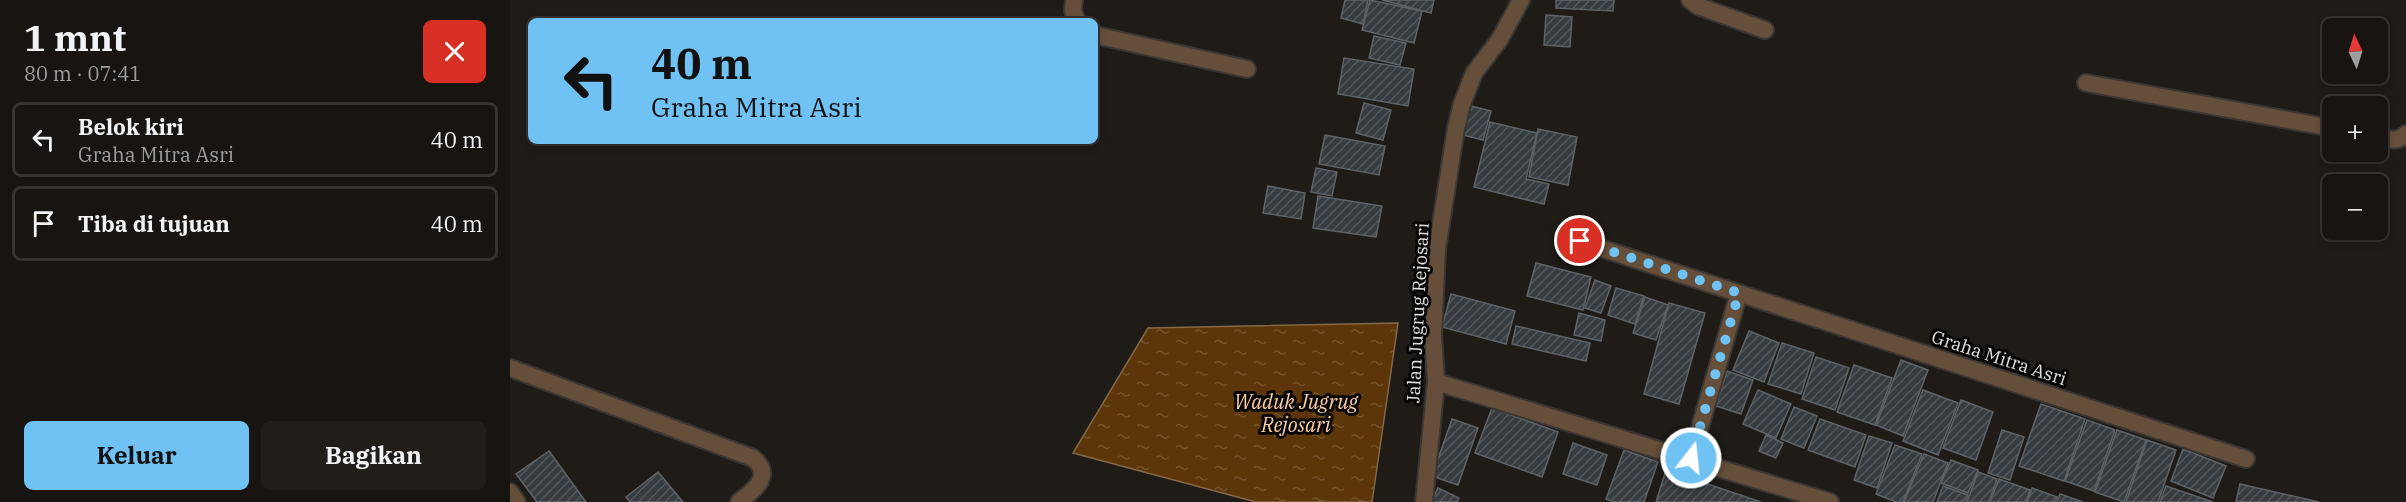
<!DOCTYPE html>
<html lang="id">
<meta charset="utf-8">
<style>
:root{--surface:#171411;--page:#201d1a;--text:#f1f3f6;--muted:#9e9e9f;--line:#363331;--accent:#70c1f4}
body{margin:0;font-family:"IBM Plex Serif",serif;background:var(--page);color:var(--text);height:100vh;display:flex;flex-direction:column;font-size:22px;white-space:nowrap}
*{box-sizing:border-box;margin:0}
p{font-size:20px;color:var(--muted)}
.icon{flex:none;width:33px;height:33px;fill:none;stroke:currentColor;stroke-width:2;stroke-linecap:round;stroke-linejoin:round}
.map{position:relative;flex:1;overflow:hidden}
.side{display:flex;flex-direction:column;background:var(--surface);width:510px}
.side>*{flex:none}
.hud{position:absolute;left:18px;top:18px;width:570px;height:126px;border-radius:9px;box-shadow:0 3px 9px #0003,0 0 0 2px var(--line);background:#70c1f4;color:#111;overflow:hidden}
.needle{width:39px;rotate:356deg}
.fabs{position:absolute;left:1812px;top:18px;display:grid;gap:12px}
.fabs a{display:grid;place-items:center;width:66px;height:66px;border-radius:9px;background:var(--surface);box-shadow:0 3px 9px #0003,0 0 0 2px var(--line);font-size:30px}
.pin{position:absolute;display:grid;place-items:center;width:51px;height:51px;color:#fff;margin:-26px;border:3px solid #fff;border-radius:50%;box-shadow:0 2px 6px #0007}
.me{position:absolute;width:66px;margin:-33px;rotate:16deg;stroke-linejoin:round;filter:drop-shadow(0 0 4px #0008)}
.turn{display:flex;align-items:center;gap:21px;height:126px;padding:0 24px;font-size:27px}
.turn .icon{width:78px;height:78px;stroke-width:2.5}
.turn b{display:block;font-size:42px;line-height:51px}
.round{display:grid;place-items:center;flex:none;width:63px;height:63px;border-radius:9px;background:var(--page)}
.head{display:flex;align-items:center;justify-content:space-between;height:102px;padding:0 24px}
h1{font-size:36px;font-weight:800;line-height:45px}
.primary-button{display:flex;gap:12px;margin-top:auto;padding:12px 24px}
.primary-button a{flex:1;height:69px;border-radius:9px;background:var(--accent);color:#111;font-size:24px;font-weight:800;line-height:69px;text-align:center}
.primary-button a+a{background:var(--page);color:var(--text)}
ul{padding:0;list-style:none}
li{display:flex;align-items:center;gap:18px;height:75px;margin:0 12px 9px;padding:0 12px;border:3px solid var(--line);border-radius:9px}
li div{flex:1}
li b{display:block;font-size:22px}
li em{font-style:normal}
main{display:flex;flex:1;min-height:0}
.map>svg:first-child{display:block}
.water{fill:url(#water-ripples);stroke:#846948;stroke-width:1.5}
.building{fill:url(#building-hatch);stroke:#5d6367;stroke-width:1.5}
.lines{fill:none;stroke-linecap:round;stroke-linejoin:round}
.minor-casing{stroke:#3a3633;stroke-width:20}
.minor{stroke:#654f3a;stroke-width:16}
.route{stroke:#70c1f4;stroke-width:10;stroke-dasharray:0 18}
.labels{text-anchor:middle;stroke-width:6;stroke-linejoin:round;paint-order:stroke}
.street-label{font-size:18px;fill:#e2dfdc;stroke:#070605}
.water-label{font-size:20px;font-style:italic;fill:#fccea3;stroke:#070605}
</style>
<main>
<section class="side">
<div class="head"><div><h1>1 mnt</h1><p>80 m · 07:41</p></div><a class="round" style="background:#d93025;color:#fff"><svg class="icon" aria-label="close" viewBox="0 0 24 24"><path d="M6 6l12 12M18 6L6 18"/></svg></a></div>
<ul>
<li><svg class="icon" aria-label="left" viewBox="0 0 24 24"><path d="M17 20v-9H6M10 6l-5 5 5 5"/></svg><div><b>Belok kiri</b><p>Graha Mitra Asri</p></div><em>40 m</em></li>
<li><svg class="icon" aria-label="arrive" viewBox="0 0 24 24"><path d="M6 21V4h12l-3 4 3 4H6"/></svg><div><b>Tiba di tujuan</b></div><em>40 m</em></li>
</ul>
<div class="primary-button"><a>Keluar</a><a>Bagikan</a></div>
</section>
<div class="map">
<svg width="1896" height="502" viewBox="0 0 1896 502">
<defs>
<pattern id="water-ripples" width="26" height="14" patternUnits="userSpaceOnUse" patternTransform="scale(1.5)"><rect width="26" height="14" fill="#5c3608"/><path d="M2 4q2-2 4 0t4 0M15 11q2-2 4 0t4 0" fill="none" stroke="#73532b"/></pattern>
<pattern id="building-hatch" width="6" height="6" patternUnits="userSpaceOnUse" patternTransform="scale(1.5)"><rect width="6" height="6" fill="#373c40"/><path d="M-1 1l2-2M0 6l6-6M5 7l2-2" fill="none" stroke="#54585b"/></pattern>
</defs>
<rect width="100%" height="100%" fill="#1f1b17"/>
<!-- water -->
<polygon class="water" points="888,323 862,502 746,502 563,453 638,328"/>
<!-- building -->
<g class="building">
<polygon points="835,0 858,0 853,24 831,18"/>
<polygon points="860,0 912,11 904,43 852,30"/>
<polygon points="872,0 924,0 921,13"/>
<polygon points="1046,0 1104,0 1103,11 1046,8"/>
<polygon points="1036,15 1062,17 1060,47 1034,45"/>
<polygon points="864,36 896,43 890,65 859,58"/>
<polygon points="834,58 904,69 898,106 828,94"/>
<polygon points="854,103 881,110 873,140 846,133"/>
<polygon points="957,105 981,111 973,140 949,134"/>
<polygon points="980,122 1027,133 1016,179 1039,184 1034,204 964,187"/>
<polygon points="1028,129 1067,137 1058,185 1019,177"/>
<polygon points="815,135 875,146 869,175 809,164"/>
<polygon points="806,168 827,172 822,196 801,192"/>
<polygon points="758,186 795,193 791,219 753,213"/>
<polygon points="808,196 872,206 866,237 803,228"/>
<polygon points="1026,263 1081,277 1073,310 1017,296"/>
<polygon points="1085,280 1101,286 1091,313 1075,308"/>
<polygon points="1106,288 1134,296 1125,324 1098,315"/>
<polygon points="941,294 1005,311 996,344 932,327"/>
<polygon points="1135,297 1158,305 1146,340 1123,333"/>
<polygon points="1159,303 1195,313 1169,404 1134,394"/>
<polygon points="1069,313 1095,320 1091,341 1064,335"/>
<polygon points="1006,326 1080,343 1076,361 1002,344"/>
<polygon points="1239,331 1269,343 1254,382 1223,370"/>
<polygon points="1272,343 1304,353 1291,394 1258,384"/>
<polygon points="1306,357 1339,368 1325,410 1292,399"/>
<polygon points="1391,360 1418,370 1393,436 1366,425"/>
<polygon points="1344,365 1382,378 1365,425 1327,412"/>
<polygon points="1217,371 1243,380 1231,414 1206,406"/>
<polygon points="1248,390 1281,404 1266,438 1233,424"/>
<polygon points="1413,390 1448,403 1428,455 1393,441"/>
<polygon points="1451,400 1483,412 1466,460 1433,448"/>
<polygon points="1531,404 1575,419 1554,481 1509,466"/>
<polygon points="1284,407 1307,416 1294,448 1271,439"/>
<polygon points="982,408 1048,432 1032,477 965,453"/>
<polygon points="942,419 968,428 948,485 922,476"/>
<polygon points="1310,419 1356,435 1345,467 1298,450"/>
<polygon points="1577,420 1605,430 1584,491 1555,481"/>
<polygon points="1492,430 1514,437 1500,480 1478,473"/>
<polygon points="1607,430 1636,440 1614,502 1585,492"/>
<polygon points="1256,435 1273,443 1266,458 1249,451"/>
<polygon points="1359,436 1382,443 1367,488 1344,480"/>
<polygon points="1637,440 1666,450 1648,502 1616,502"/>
<polygon points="1063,443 1097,455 1087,485 1053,474"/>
<polygon points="1385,445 1412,454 1393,502 1386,502 1366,494"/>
<polygon points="1673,449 1716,466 1703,498 1661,481"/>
<polygon points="1114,450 1148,462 1134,502 1104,502 1096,499"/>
<polygon points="39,451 76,502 27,502 6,474"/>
<polygon points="1414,454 1438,463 1423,502 1394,502"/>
<polygon points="1441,460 1468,470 1458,493 1431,483"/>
<polygon points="1156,470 1251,502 1146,502"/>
<polygon points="148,472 173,502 120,502 116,497"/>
<polygon points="1468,472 1487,479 1479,502 1457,502"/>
<polygon points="1489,479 1520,490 1516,502 1480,502"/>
<polygon points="1730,484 1809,502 1726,502"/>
<polygon points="1433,486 1458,495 1455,502 1427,502"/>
<polygon points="1656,486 1703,502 1650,502"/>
<polygon points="928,488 949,498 947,502 921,502"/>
<polygon points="1522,488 1547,497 1545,502 1517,502"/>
<polygon points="1550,494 1573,502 1547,502"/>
</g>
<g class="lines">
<defs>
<g id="minor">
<polyline points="564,0 563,11 567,21"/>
<polyline points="1180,0 1188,6 1255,30"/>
<polyline points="585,35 737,69"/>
<polyline points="1576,83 1822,128"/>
<path d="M1868,137C1878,139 1888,143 1896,134"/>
<polyline points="1069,241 1736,459"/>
<path d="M0,368L243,458C264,476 244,490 229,502"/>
<polyline points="926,382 1320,502"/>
<polyline points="1181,458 1229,293"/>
<polyline points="0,492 7,502"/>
<polyline points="914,502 926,382 923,335 927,249 946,128 952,104 964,73 990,39 1011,0"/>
</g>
</defs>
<!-- minor casing -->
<use href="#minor" class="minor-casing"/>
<!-- minor -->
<use href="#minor" class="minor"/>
</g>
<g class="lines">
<!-- route -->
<polyline class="route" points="1070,241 1229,293 1181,458"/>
</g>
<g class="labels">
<!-- street labels -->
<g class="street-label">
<text transform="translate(908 313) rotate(-87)" y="6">Jalan Jugrug Rejosari</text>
<text transform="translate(1489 358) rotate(18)" y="6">Graha Mitra Asri</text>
</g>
<!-- water labels -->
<g class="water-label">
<text x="786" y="409">Waduk Jugrug<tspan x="786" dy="23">Rejosari</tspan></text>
</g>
</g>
</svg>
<div class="fabs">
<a><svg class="needle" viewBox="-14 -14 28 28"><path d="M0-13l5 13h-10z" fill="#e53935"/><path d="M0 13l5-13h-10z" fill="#9e9e9f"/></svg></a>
<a>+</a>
<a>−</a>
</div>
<div class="pin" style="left:1070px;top:241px;background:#d93025"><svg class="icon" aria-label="arrive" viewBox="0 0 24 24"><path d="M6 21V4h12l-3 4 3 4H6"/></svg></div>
<svg class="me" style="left:1181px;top:458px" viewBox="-20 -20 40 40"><circle r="17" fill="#70c1f4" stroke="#fff" stroke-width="3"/><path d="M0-11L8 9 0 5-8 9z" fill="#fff"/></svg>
<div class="hud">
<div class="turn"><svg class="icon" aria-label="left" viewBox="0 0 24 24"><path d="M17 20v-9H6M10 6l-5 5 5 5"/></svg><div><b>40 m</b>Graha Mitra Asri</div></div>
</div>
</div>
</main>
